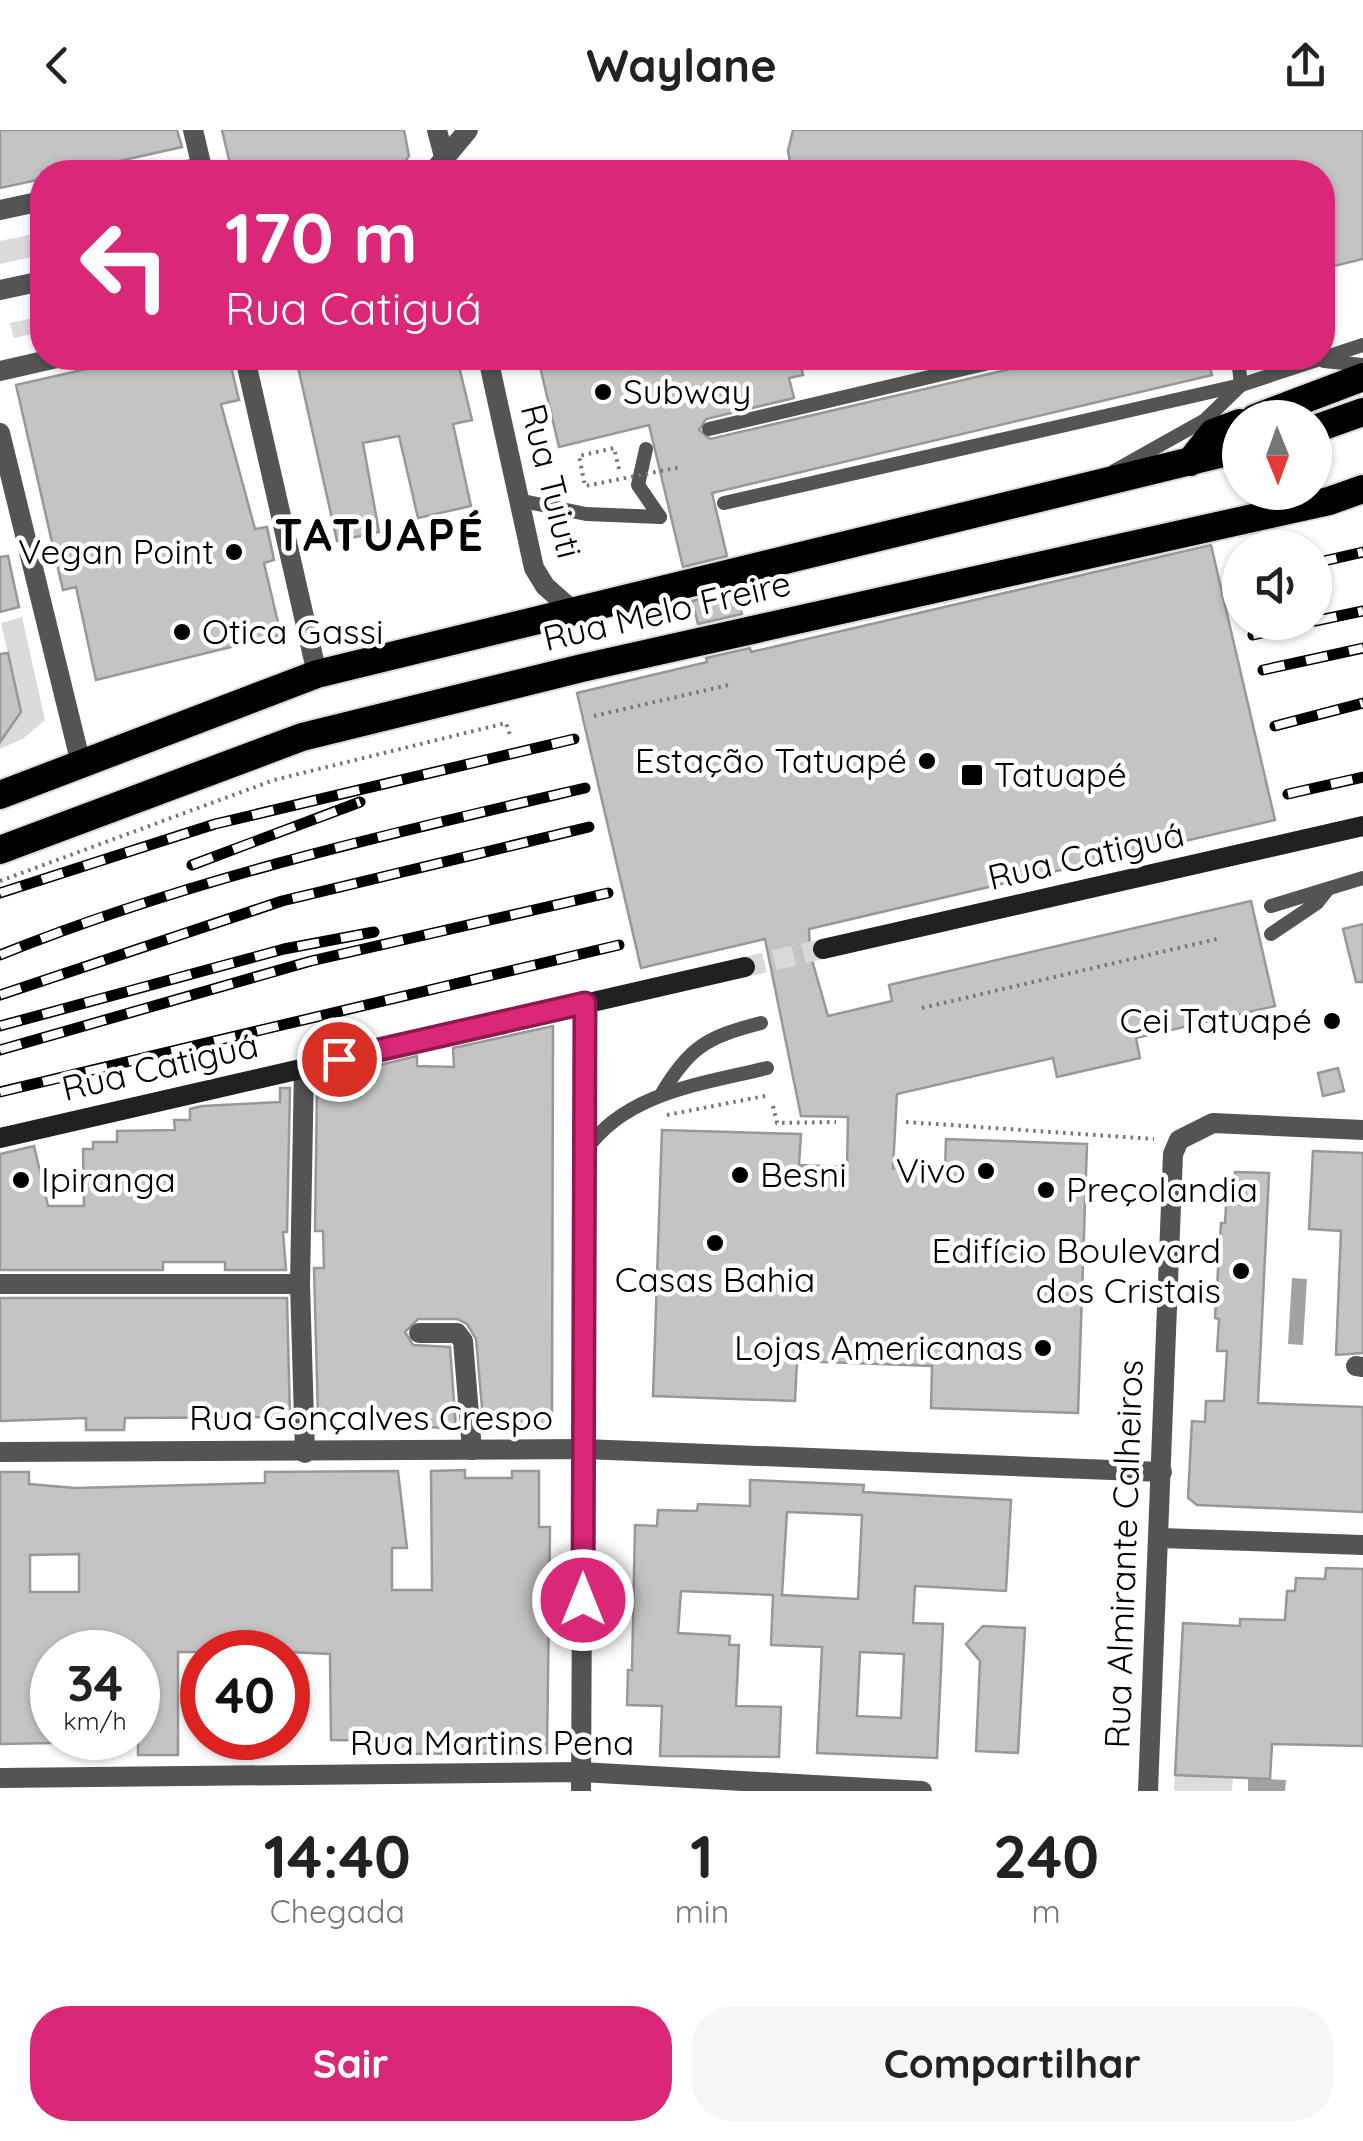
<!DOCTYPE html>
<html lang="pt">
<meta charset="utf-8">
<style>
:root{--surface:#fff;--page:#f6f6f6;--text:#222;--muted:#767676;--accent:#db2777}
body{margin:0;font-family:Quicksand,sans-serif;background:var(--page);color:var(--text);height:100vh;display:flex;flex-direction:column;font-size:38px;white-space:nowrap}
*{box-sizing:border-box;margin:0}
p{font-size:32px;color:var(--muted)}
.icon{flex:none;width:55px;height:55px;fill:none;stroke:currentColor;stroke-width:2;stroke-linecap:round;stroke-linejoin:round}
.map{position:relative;height:1661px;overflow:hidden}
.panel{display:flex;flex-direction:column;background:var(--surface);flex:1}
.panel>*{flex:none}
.top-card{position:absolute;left:30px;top:30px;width:1305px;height:210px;border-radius:40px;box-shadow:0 2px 8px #0004;background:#db2777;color:#fff;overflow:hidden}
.needle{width:65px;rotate:179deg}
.buttons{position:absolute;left:1222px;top:270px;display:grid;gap:20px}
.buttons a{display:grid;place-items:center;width:110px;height:110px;border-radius:50%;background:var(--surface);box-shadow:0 2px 8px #0004;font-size:50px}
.speed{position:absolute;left:30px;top:1500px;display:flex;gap:20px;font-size:50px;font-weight:700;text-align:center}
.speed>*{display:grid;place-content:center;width:130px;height:130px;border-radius:50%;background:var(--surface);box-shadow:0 2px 8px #0004;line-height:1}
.speed small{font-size:25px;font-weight:400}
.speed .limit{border:15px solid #d22;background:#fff;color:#111}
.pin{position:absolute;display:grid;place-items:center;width:85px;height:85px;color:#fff;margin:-42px;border:5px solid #fff;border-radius:50%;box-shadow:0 2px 10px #0007}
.me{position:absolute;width:110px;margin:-55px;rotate:0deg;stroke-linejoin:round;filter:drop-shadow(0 0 8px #0008)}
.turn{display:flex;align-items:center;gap:35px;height:210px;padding:0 30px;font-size:45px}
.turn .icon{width:130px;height:130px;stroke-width:2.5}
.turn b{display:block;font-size:70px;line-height:85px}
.eta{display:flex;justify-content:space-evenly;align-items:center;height:170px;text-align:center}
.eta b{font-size:60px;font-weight:700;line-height:70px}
.action{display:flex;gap:20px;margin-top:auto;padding:20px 30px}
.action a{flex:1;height:115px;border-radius:40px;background:var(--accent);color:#fff;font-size:40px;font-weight:700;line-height:115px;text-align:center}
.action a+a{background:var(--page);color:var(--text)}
header{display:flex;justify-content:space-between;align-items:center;height:130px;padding:0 30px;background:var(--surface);font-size:45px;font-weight:700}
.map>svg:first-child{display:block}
.green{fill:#dbdbdb}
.water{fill:#a2a2a2}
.building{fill:#c4c4c4;stroke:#989898;stroke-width:2.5;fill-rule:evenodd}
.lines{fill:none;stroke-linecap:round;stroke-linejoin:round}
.secondary-tunnel{stroke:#d9d9d9;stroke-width:20;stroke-dasharray:20 10;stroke-linecap:butt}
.trunk-casing{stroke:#dbdbdb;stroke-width:32}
.path{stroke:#767676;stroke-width:4;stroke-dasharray:2.5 5;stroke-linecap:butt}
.service{stroke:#545454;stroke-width:14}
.minor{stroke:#545454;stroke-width:20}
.tertiary{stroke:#545454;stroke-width:20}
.secondary{stroke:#212121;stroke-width:20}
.trunk{stroke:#000;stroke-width:28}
.rail-casing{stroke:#000;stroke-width:11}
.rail{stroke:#fff;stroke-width:8;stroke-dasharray:22;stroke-linecap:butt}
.path-bridge{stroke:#767676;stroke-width:4;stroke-dasharray:2.5 5;stroke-linecap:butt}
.route-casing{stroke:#8e194d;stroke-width:25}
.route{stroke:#db2777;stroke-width:18}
.poi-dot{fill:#000;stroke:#fff;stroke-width:4}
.labels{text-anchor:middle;stroke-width:9;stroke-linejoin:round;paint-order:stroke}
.poi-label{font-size:35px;fill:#000;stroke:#fff;text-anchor:start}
.street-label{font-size:35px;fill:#000;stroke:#fff}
.district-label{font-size:45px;font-weight:bold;letter-spacing:2.5px;fill:#000;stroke:#fff}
</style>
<header><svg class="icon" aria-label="back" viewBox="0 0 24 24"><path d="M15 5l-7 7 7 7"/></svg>Waylane<svg class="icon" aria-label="share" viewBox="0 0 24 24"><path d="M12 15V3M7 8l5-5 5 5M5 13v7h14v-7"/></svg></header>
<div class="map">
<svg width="1363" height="1661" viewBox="0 0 1363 1661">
<rect width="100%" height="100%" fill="#fff"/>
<!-- green -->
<g class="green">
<polygon points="42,102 42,125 0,134 0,111"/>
<polygon points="42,186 42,202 14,208 10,193"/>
<polygon points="22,487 45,590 24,608 0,619 0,603 21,582 1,493"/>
<polygon points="1175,1645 1233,1648 1232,1661 1174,1661"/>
</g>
<!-- water -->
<g class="water">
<polygon points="1292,1148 1307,1149 1303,1215 1288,1214"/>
<polygon points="1248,1648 1286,1650 1285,1661 1248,1661"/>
</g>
<!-- building -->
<g class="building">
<polygon points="0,0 177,0 182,17 70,42 42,42 42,49 0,58"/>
<polygon points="222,0 404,0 409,26 398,42 232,42"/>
<polygon points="793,0 1363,0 1363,129 1322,139 1322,42 792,42 788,21"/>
<polygon points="135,228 229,228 239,270 221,274 255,399 267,397 274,430 264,433 281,505 96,550 76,457 63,460 16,255"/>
<polygon points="296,228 457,228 472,290 453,294 471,376 418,388 399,306 363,313 379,402 337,411"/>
<polygon points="538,228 799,228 803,245 789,248 794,268 706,289 699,300 710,309 1058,228 1207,228 1212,245 712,363 727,426 683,437 649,295 559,317"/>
<polygon points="913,228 966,228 916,239"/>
<polygon points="1211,415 1275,690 809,799 810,823 828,886 892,871 889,855 1251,771 1275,876 1136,908 1140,928 1057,947 1053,928 897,964 893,1038 945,1040 946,1009 1087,1014 1078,1283 931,1278 932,1236 797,1231 795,1271 653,1266 662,1000 801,1004 799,1035 847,1037 848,987 801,986 765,809 641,838 577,563 707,532 706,528 750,518 751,522"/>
<polygon points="8,426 19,477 0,482 0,427"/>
<polygon points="736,460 742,484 698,494 692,471"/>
<polygon points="8,523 21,582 0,612 0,524"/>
<polygon points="1363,794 1363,852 1356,852 1343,799"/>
<polygon points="553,896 552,1290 543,1299 484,1300 476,1209 467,1194 457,1189 418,1189 405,1202 413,1215 450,1217 456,1299 386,1294 386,1287 318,1287 314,1138 324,1138 323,1101 315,1101 317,957 328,957 328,947 417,926 417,936 454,937 453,918"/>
<polygon points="1338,938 1344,961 1323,966 1318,943"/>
<polygon points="280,958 290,958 287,1102 283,1102 286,1140 225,1140 225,1132 163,1132 163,1140 0,1140 0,1024 34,1016 48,1076 84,1076 83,1019 93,1019 93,1012 117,1012 117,1001 175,1000 174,990 190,990 190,979 202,976 280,972"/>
<polygon points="1313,1021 1363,1023 1363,1223 1336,1225 1341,1101 1309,1099"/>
<polygon points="1235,1042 1269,1043 1258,1273 1363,1277 1363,1382 1197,1375 1188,1368 1192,1291 1205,1292 1206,1271 1224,1271 1227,1221 1217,1221 1219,1189 1215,1188 1221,1093 1225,1093 1227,1060 1234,1060"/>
<polygon points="0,1168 287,1168 290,1287 125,1288 124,1300 86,1300 86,1288 0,1291"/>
<path d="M465,1340V1348H512V1341H539V1397H550L547,1623L390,1624V1611L331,1610L330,1524L288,1522H178V1625H138V1522H52V1613L0,1614V1342H29V1354L75,1358L265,1353V1342L398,1341L407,1418H392V1460H432L431,1341ZM79,1424V1462H30V1425Z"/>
<path d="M750,1350L864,1355L863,1362L1011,1370L1006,1461L915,1456L913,1493L943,1494L937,1628L817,1623L822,1517L771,1515L773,1465L681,1461L678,1503L730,1506L729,1515H739L736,1576L781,1577L779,1627L660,1626L662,1576L627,1575L628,1540H632L635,1395L657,1396L658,1380L697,1381L698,1374L750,1376ZM787,1382L862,1385L858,1469L782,1465ZM860,1522L904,1524L901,1588L857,1586Z"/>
<polygon points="1326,1438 1363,1439 1363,1616 1272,1614 1270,1649 1175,1645 1183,1493 1240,1496 1240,1489 1285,1490 1287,1461 1295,1461 1296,1448 1325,1449"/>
<polygon points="983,1496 1025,1498 1018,1623 976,1621 980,1531 966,1514"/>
</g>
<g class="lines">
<!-- secondary-tunnel -->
<polyline class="secondary-tunnel" points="745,837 823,819"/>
<defs>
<g id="trunk">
<polyline points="1255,288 1363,247"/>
<polyline points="1315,299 1363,282"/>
<polyline points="1190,332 1213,303 1240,293"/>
<polyline points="0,665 317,544 1240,319"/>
<polyline points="0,720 302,607 582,538 1329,371 1363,359"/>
</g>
</defs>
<!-- trunk casing -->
<use href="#trunk" class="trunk-casing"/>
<!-- path -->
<g class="path">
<polyline points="594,586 733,554"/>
<polyline points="0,751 274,650 506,593 510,605"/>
<polyline points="922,878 1217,809"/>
<polyline points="773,976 777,993 836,992"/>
<polyline points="667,985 770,965"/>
<polyline points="906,992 1154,1009"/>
</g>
<!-- service -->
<g class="service">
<polyline points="1238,228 1241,255"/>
<polyline points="1324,231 1363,235"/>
<polyline points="709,299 1010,228"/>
<polyline points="646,319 638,355 660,387"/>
<polyline points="1114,341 1205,290 1240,256"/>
<polyline points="518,370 586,384 660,387"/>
<polyline points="724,373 1241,255 1363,215"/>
<polyline points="1271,776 1363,748"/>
<polyline points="1271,804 1317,773 1328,759"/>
<path d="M661,965C689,917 707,907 761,893"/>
<path d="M586,1020C626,962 703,954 767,938"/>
</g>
<!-- minor -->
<g class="minor">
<polyline points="193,0 203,42"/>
<polyline points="176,42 202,37"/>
<polyline points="433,42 468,0"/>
<polyline points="0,80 42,71"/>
<polyline points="0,160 42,151"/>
<polyline points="245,228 317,544"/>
<polyline points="0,241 57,228"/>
<polyline points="0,303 81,634"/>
<polyline points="304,937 300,1154 305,1323"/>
<polyline points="0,1154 300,1154"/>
<polyline points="419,1203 457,1203 463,1211 472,1320"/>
<polyline points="1356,1236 1363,1237"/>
<polyline points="0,1322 584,1319 1162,1342"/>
<polyline points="1160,1408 1363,1415"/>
<polyline points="0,1648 581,1642 922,1661"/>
<polyline points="1148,1661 1173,1024 1179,1010 1213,993 1363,1000"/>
</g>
<!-- tertiary -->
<g class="tertiary">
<polyline points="437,0 448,42"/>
<polyline points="488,228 534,438 545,456 571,479"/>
<polyline points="581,1661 585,873"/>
</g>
<!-- secondary -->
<g class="secondary">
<polyline points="823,819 1363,696"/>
<polyline points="0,1008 745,837"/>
</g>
<!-- trunk -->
<use href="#trunk" class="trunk"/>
<defs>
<g id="rail">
<polyline points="1315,433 1363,422"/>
<polyline points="1233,452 1240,450"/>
<polyline points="1315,491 1363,481"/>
<polyline points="1253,505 1310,492"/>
<polyline points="1263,540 1363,518"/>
<polyline points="1275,596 1363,573"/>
<polyline points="1288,664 1363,647"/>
<polyline points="192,735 360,672"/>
<polyline points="0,763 215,694 574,609"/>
<path d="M0,825C188,749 388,704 585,658"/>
<polyline points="0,865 282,771 589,697"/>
<polyline points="0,896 284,819 374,802"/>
<polyline points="0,920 311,831 608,763"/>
<polyline points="0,962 619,815"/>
</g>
</defs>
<!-- rail casing -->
<use href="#rail" class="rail-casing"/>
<!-- rail -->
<use href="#rail" class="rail"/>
<!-- path-bridge -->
<polyline class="path-bridge" points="619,339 614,318 579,326 585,356 681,337"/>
</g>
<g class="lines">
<defs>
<polyline id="route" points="339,929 585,873 583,1470"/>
</defs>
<!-- route casing -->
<use href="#route" class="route-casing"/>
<!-- route -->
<use href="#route" class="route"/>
</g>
<!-- markers -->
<g class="poi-dot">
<circle cx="603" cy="262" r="10"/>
<circle cx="234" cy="422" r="10"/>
<circle cx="182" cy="502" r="10"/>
<circle cx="927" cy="631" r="10"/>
<rect x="960" y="633" width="24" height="24" rx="5"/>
<circle cx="1332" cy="891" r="10"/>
<circle cx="986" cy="1041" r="10"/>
<circle cx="740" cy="1045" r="10"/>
<circle cx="21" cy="1050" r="10"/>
<circle cx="1046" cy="1060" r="10"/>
<circle cx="715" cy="1113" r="10"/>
<circle cx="1241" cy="1141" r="10"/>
<circle cx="1043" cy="1218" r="10"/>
</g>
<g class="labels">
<!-- poi labels -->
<g class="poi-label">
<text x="623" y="274">Subway</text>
<text x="214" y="434" text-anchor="end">Vegan Point</text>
<text x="202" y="514">Otica Gassi</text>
<text x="907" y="643" text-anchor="end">Estação Tatuapé</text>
<text x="994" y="657">Tatuapé</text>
<text x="1312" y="903" text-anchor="end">Cei Tatuapé</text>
<text x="966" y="1053" text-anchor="end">Vivo</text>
<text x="760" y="1057">Besni</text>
<text x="41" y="1062">Ipiranga</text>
<text x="1066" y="1072">Preçolandia</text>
<text x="1221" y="1133" text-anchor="end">Edifício Boulevard<tspan x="1221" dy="40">dos Cristais</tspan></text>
<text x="715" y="1162" text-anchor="middle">Casas Bahia</text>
<text x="1023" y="1230" text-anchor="end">Lojas Americanas</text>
</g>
<!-- street labels -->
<g class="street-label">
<text transform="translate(551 351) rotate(76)" y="12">Rua Tuiuti</text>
<text transform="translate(667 481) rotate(-13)" y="12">Rua Melo Freire</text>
<text transform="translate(1086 726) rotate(-13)" y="12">Rua Catiguá</text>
<text transform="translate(160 937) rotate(-13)" y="12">Rua Catiguá</text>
<text x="371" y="1300">Rua Gonçalves Crespo</text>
<text transform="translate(1124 1424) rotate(-88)" y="12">Rua Almirante Calheiros</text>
<text x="492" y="1625">Rua Martins Pena</text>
</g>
<!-- district labels -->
<g class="district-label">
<text x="380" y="421">TATUAPÉ</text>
</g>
</g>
</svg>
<div class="buttons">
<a><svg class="needle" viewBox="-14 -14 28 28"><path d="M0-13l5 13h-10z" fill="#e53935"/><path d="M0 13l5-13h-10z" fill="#767676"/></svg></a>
<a><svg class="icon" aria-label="sound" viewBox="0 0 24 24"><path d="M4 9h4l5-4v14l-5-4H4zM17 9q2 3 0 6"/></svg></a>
</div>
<div class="speed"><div>34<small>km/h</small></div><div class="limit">40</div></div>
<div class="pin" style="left:339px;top:929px;background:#d93025"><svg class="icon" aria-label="arrive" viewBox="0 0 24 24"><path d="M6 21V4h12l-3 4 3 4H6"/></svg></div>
<svg class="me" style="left:583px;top:1470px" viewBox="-20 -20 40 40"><circle r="17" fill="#db2777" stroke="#fff" stroke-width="3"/><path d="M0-11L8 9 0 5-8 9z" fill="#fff"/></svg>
<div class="top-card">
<div class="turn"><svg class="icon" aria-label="left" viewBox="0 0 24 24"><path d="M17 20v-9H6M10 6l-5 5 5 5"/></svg><div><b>170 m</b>Rua Catiguá</div></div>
</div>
</div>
<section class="panel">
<div class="eta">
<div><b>14:40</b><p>Chegada</p></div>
<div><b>1</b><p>min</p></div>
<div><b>240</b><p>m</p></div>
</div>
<div class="action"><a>Sair</a><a>Compartilhar</a></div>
</section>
